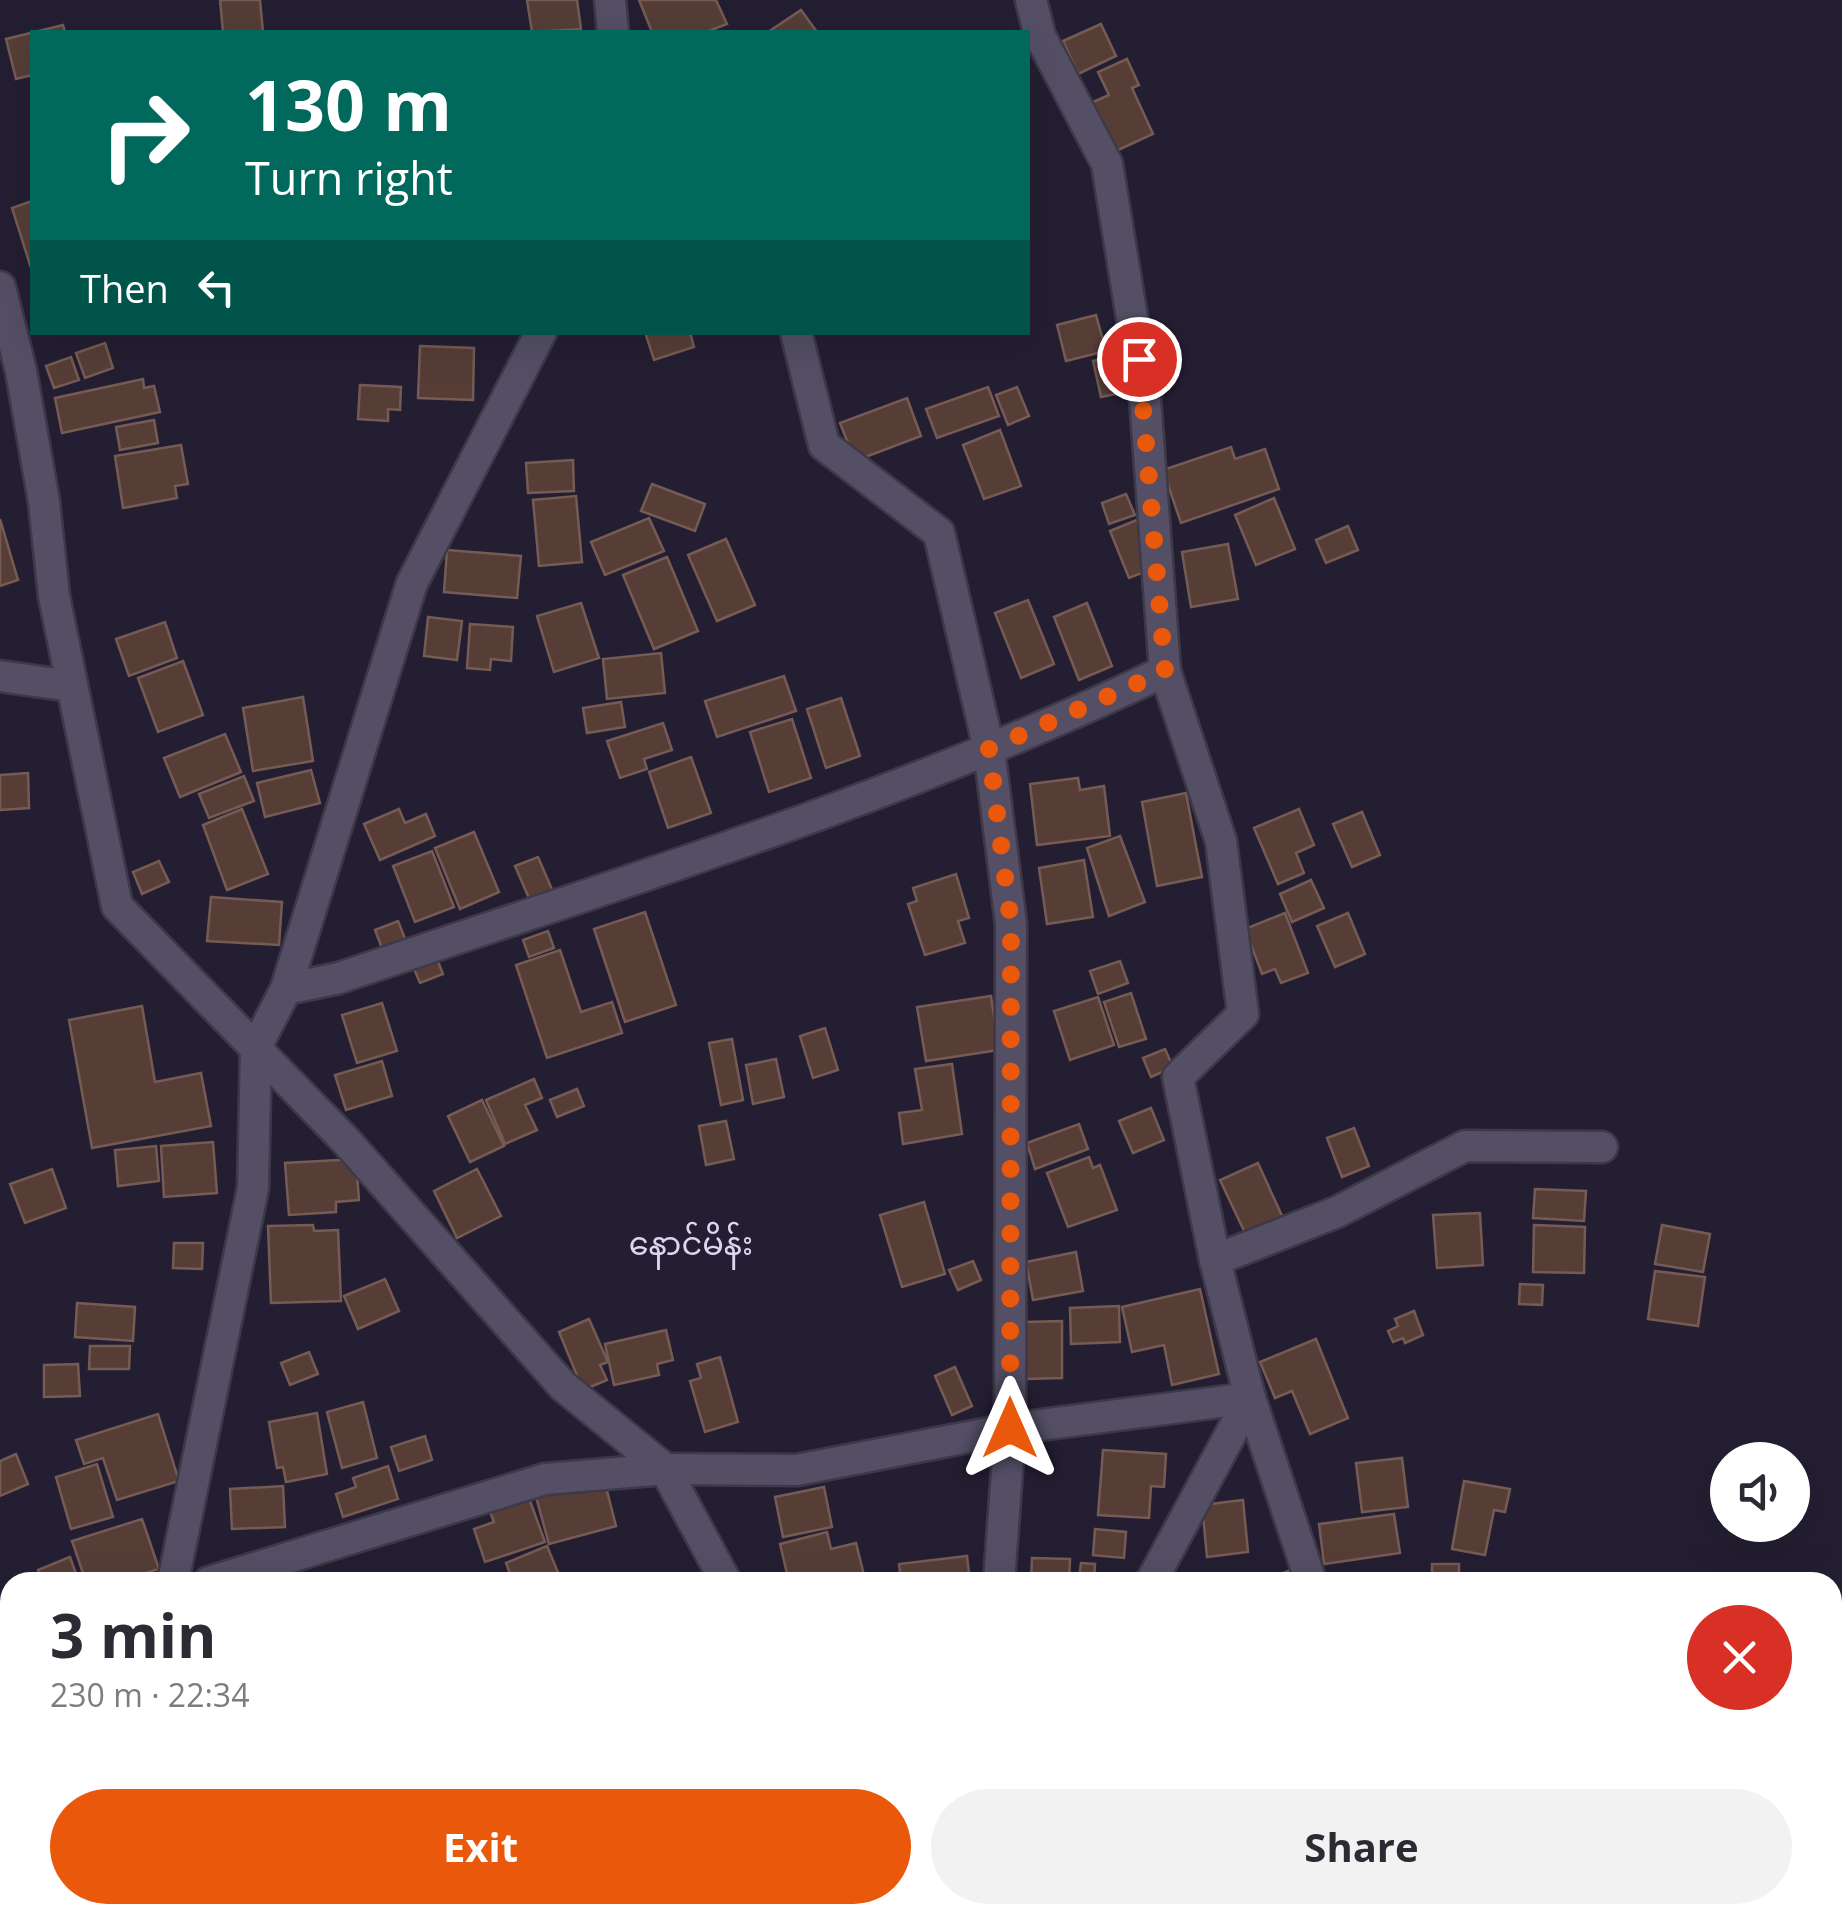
<!DOCTYPE html>
<meta charset="utf-8">
<style>
:root{--surface:#fff;--page:#f2f2f3;--text:#2b2b33;--muted:#7c7c81;--accent:#ea580c}
body{margin:0;font-family:"Open Sans","Noto Sans Myanmar",sans-serif;background:var(--page);color:var(--text);height:100vh;display:flex;flex-direction:column;font-size:38px;white-space:nowrap}
*{box-sizing:border-box;margin:0}
p{font-size:32px;color:var(--muted)}
.icon{flex:none;width:55px;height:55px;fill:none;stroke:currentColor;stroke-width:2;stroke-linecap:round;stroke-linejoin:round}
.map{position:relative;flex:1;overflow:hidden}
.panel{position:absolute;left:0px;top:1572px;width:1842px;height:352px;display:flex;flex-direction:column;background:var(--surface);border-radius:30px 30px 0 0;box-shadow:0 10px 40px #0002}
.panel>*{flex:none}
.banner{position:absolute;left:30px;top:30px;width:1000px;height:305px;border-radius:0px;box-shadow:0 10px 40px #0002;background:#00695c;color:#fff;overflow:hidden}
.fabs{position:absolute;left:1710px;top:1442px;display:grid;gap:20px}
.fabs a{display:grid;place-items:center;width:100px;height:100px;border-radius:50%;background:var(--surface);box-shadow:0 10px 40px #0002;font-size:50px}
.pin{position:absolute;display:grid;place-items:center;width:85px;height:85px;color:#fff;margin:-42px;border:5px solid #fff;border-radius:50%;box-shadow:0 2px 10px #0007}
.me{position:absolute;width:110px;margin:-55px;rotate:0deg;stroke-linejoin:round;filter:drop-shadow(0 0 8px #0008)}
.turn{display:flex;align-items:center;gap:35px;height:210px;padding:0 50px;font-size:45px}
.turn .icon{width:130px;height:130px;stroke-width:2.5}
.turn b{display:block;font-size:70px;line-height:85px}
.then{display:flex;align-items:center;height:95px;padding:0 50px;background:#0003;gap:20px;font-size:38px}
.round{display:grid;place-items:center;flex:none;width:105px;height:105px;border-radius:52px;background:var(--page)}
.overview{display:flex;align-items:center;justify-content:space-between;height:170px;padding:0 50px}
h1{font-size:60px;font-weight:700;line-height:75px}
.primary-button{display:flex;gap:20px;margin-top:auto;padding:20px 50px}
.primary-button a{flex:1;height:115px;border-radius:60px;background:var(--accent);color:#fff;font-size:40px;font-weight:700;line-height:115px;text-align:center}
.primary-button a+a{background:var(--page);color:var(--text)}
.map>svg:first-child{display:block}
.building{fill:#563e37;stroke:#765b54;stroke-width:2.5}
.lines{fill:none;stroke-linecap:round;stroke-linejoin:round}
.minor-casing{stroke:#3d3949;stroke-width:35}
.minor{stroke:#544f65;stroke-width:30}
.route{stroke:#ea580c;stroke-width:18;stroke-dasharray:0 32.4}
.labels{text-anchor:middle;stroke-width:10;stroke-linejoin:round;paint-order:stroke}
.quarter-label{font-size:32px;fill:#dbd5ef;stroke:#241e32}
</style>
<div class="map">
<svg width="1842" height="1923" viewBox="0 0 1842 1923">
<rect width="100%" height="100%" fill="#241e32"/>
<!-- building -->
<g class="building">
<polygon points="220,0 260,0 263,32 223,32"/>
<polygon points="527,0 577,0 581,29 532,32"/>
<polygon points="639,0 716,0 727,24 706,32 652,32"/>
<polygon points="801,10 817,32 768,32"/>
<polygon points="1101,24 1116,56 1078,74 1063,41"/>
<polygon points="63,25 65,32 32,32 32,75 16,79 6,39"/>
<polygon points="1127,59 1139,85 1132,88 1153,134 1116,151 1093,102 1109,95 1098,72"/>
<polygon points="32,201 32,268 31,268 12,208"/>
<polygon points="1096,315 1106,351 1066,361 1057,325"/>
<polygon points="645,332 690,332 694,347 654,360"/>
<polygon points="105,343 113,368 85,378 76,353"/>
<polygon points="420,346 474,348 473,400 418,398"/>
<polygon points="1123,354 1130,391 1101,397 1093,361"/>
<polygon points="71,357 79,380 54,388 46,366"/>
<polygon points="143,379 144,388 154,386 160,412 62,433 55,398"/>
<polygon points="360,385 401,387 400,410 388,409 388,421 358,419"/>
<polygon points="988,387 999,416 937,438 926,409"/>
<polygon points="1017,387 1029,416 1008,425 996,395"/>
<polygon points="907,398 921,436 855,461 840,423"/>
<polygon points="154,420 158,443 120,450 116,427"/>
<polygon points="1000,430 1021,486 984,499 963,445"/>
<polygon points="181,445 188,484 175,486 177,498 123,508 115,456"/>
<polygon points="1231,447 1235,459 1265,449 1279,489 1181,523 1163,470"/>
<polygon points="573,460 574,491 528,493 526,463"/>
<polygon points="652,484 705,504 695,531 641,511"/>
<polygon points="1126,494 1135,515 1109,524 1102,503"/>
<polygon points="576,496 582,562 539,566 533,500"/>
<polygon points="1274,498 1295,549 1256,565 1235,515"/>
<polygon points="649,518 664,551 605,575 591,542"/>
<polygon points="0,519 18,580 0,586"/>
<polygon points="1137,520 1155,568 1129,578 1110,531"/>
<polygon points="1348,526 1358,550 1326,563 1316,540"/>
<polygon points="726,539 755,605 717,621 688,555"/>
<polygon points="1228,544 1238,599 1191,607 1182,552"/>
<polygon points="447,550 521,556 517,598 444,592"/>
<polygon points="667,557 698,631 654,649 623,575"/>
<polygon points="1028,600 1054,664 1021,678 995,613"/>
<polygon points="581,603 599,658 554,672 537,616"/>
<polygon points="1087,603 1112,666 1079,680 1054,617"/>
<polygon points="428,617 462,621 457,660 424,656"/>
<polygon points="165,622 177,658 129,676 116,639"/>
<polygon points="470,624 513,627 511,661 491,659 490,670 467,668"/>
<polygon points="661,653 665,693 607,699 603,659"/>
<polygon points="183,661 203,715 158,732 138,678"/>
<polygon points="784,676 796,711 717,737 705,701"/>
<polygon points="303,697 313,761 253,771 243,708"/>
<polygon points="841,698 860,756 826,768 807,709"/>
<polygon points="621,702 625,727 587,733 583,708"/>
<polygon points="792,719 811,778 769,792 750,732"/>
<polygon points="663,723 672,750 644,759 647,769 620,778 607,741"/>
<polygon points="225,734 241,772 180,797 164,758"/>
<polygon points="691,757 711,813 668,828 649,772"/>
<polygon points="311,770 320,803 265,817 257,783"/>
<polygon points="28,773 29,808 0,810 0,775"/>
<polygon points="244,776 254,801 209,818 199,794"/>
<polygon points="1078,778 1080,790 1104,786 1110,836 1037,845 1030,784"/>
<polygon points="1186,793 1202,877 1157,886 1142,802"/>
<polygon points="242,809 268,874 227,890 203,825"/>
<polygon points="399,809 405,823 426,814 435,836 380,860 364,824"/>
<polygon points="1299,809 1314,845 1296,853 1304,873 1278,884 1254,828"/>
<polygon points="1362,812 1380,855 1352,867 1333,824"/>
<polygon points="474,832 499,892 460,909 435,848"/>
<polygon points="1120,836 1145,902 1109,916 1087,848"/>
<polygon points="432,851 454,907 415,922 393,866"/>
<polygon points="538,857 554,894 531,903 515,866"/>
<polygon points="1084,860 1093,917 1047,924 1039,868"/>
<polygon points="159,861 169,882 142,894 133,872"/>
<polygon points="956,874 969,918 958,921 965,943 925,955 908,904 917,901 913,888"/>
<polygon points="1311,880 1324,908 1292,922 1280,894"/>
<polygon points="211,897 282,902 279,945 207,941"/>
<polygon points="645,912 676,1005 625,1022 594,929"/>
<polygon points="1285,913 1308,973 1281,983 1275,969 1262,974 1245,929"/>
<polygon points="1348,913 1365,954 1335,967 1317,926"/>
<polygon points="398,921 406,941 383,951 375,930"/>
<polygon points="548,931 554,948 529,957 523,940"/>
<polygon points="560,950 581,1012 612,1002 622,1033 547,1058 516,965"/>
<polygon points="437,959 443,974 420,983 414,969"/>
<polygon points="1120,961 1128,983 1098,994 1090,971"/>
<polygon points="1131,993 1146,1039 1119,1047 1104,1002"/>
<polygon points="991,996 999,1050 926,1061 917,1007"/>
<polygon points="1098,997 1114,1045 1070,1060 1054,1011"/>
<polygon points="382,1003 397,1051 357,1063 342,1015"/>
<polygon points="142,1006 155,1082 201,1073 211,1126 92,1148 69,1020"/>
<polygon points="825,1028 838,1070 813,1078 800,1036"/>
<polygon points="732,1039 743,1100 721,1105 709,1043"/>
<polygon points="1165,1049 1173,1067 1151,1077 1143,1058"/>
<polygon points="776,1059 784,1097 753,1104 746,1065"/>
<polygon points="382,1061 392,1096 346,1110 335,1075"/>
<polygon points="952,1064 962,1134 903,1144 899,1113 922,1110 915,1069"/>
<polygon points="534,1079 542,1098 525,1105 537,1130 505,1144 486,1100"/>
<polygon points="577,1089 584,1106 557,1117 550,1100"/>
<polygon points="482,1100 504,1146 470,1162 448,1116"/>
<polygon points="1151,1108 1164,1140 1133,1153 1119,1121"/>
<polygon points="726,1121 734,1159 706,1165 699,1126"/>
<polygon points="1079,1124 1088,1149 1035,1169 1027,1143"/>
<polygon points="1354,1128 1369,1166 1342,1177 1327,1138"/>
<polygon points="213,1142 217,1193 164,1197 161,1146"/>
<polygon points="156,1146 159,1181 118,1186 115,1150"/>
<polygon points="1089,1157 1093,1168 1100,1165 1117,1210 1068,1227 1047,1173"/>
<polygon points="356,1159 359,1200 336,1202 336,1212 289,1215 285,1163"/>
<polygon points="1258,1163 1283,1218 1246,1235 1220,1180"/>
<polygon points="52,1169 66,1208 25,1223 10,1184"/>
<polygon points="477,1169 501,1216 457,1238 434,1191"/>
<polygon points="1535,1189 1586,1191 1584,1221 1533,1218"/>
<polygon points="924,1202 945,1274 902,1287 880,1215"/>
<polygon points="1480,1213 1483,1265 1437,1268 1433,1215"/>
<polygon points="313,1225 314,1231 338,1230 341,1301 271,1303 268,1226"/>
<polygon points="1534,1225 1585,1227 1584,1273 1533,1272"/>
<polygon points="1662,1225 1710,1234 1703,1272 1655,1264"/>
<polygon points="174,1243 203,1243 202,1269 173,1268"/>
<polygon points="1076,1252 1083,1291 1033,1300 1026,1262"/>
<polygon points="973,1261 981,1280 958,1290 949,1270"/>
<polygon points="1655,1271 1705,1277 1698,1326 1648,1319"/>
<polygon points="385,1279 399,1311 358,1329 344,1296"/>
<polygon points="1520,1284 1543,1285 1542,1305 1519,1304"/>
<polygon points="1200,1289 1219,1374 1172,1385 1164,1345 1132,1352 1122,1307"/>
<polygon points="77,1303 135,1307 133,1341 75,1337"/>
<polygon points="1119,1306 1120,1342 1071,1344 1070,1308"/>
<polygon points="1414,1311 1423,1335 1405,1343 1403,1338 1393,1342 1388,1331 1398,1326 1395,1319"/>
<polygon points="589,1319 608,1362 600,1365 607,1380 583,1390 559,1332"/>
<polygon points="1062,1321 1062,1378 1025,1379 1025,1322"/>
<polygon points="666,1330 673,1360 657,1364 659,1375 614,1385 605,1344"/>
<polygon points="1316,1339 1348,1418 1310,1434 1292,1391 1275,1398 1260,1362"/>
<polygon points="90,1346 130,1346 129,1369 89,1369"/>
<polygon points="309,1352 318,1374 290,1385 281,1363"/>
<polygon points="720,1357 738,1422 705,1432 690,1381 701,1378 697,1364"/>
<polygon points="78,1364 80,1396 44,1397 44,1365"/>
<polygon points="955,1367 972,1406 952,1415 935,1376"/>
<polygon points="363,1402 377,1458 342,1468 327,1412"/>
<polygon points="317,1413 327,1474 286,1482 283,1467 277,1468 269,1422"/>
<polygon points="158,1414 179,1481 117,1500 103,1458 84,1464 76,1440"/>
<polygon points="425,1436 432,1460 399,1471 391,1447"/>
<polygon points="1103,1450 1166,1454 1164,1487 1151,1486 1149,1518 1098,1515"/>
<polygon points="16,1454 28,1484 0,1496 0,1461"/>
<polygon points="1402,1458 1408,1507 1362,1512 1356,1463"/>
<polygon points="97,1464 113,1517 71,1529 56,1477"/>
<polygon points="388,1466 398,1499 343,1517 336,1494 356,1487 353,1478"/>
<polygon points="604,1479 616,1526 549,1544 536,1497"/>
<polygon points="1464,1481 1510,1489 1505,1512 1494,1510 1485,1555 1452,1549"/>
<polygon points="283,1486 285,1527 232,1529 230,1489"/>
<polygon points="824,1487 832,1527 783,1537 775,1497"/>
<polygon points="529,1498 545,1542 485,1562 474,1529 494,1522 490,1512"/>
<polygon points="1243,1500 1248,1552 1207,1557 1202,1505"/>
<polygon points="1394,1514 1400,1553 1324,1564 1319,1524"/>
<polygon points="142,1519 159,1569 116,1582 86,1582 72,1541"/>
<polygon points="1095,1529 1126,1532 1124,1558 1093,1555"/>
<polygon points="827,1532 831,1549 856,1543 864,1575 832,1582 789,1582 780,1544"/>
<polygon points="547,1546 562,1582 513,1582 506,1563"/>
<polygon points="967,1556 970,1582 901,1582 899,1564"/>
<polygon points="70,1557 79,1582 43,1582 38,1570"/>
<polygon points="1032,1558 1070,1559 1069,1582 1031,1582"/>
<polygon points="1081,1563 1095,1564 1094,1580 1079,1578"/>
<rect x="1432" y="1564" width="27" height="18"/>
<polygon points="1296,1568 1301,1582 1277,1582 1275,1576"/>
<rect x="158" y="1915" width="68" height="8"/>
<polygon points="434,1915 491,1915 494,1923 437,1923"/>
<polygon points="495,1915 520,1915 523,1923 498,1923"/>
<rect x="1027" y="1915" width="41" height="8"/>
<polygon points="1371,1915 1398,1915 1398,1923 1372,1923"/>
</g>
<g class="lines">
<defs>
<g id="minor">
<polyline points="610,0 613,32"/>
<polyline points="1031,0 1040,36 1107,164 1145,398 1165,671 1221,841 1243,1014 1178,1077 1215,1260 1250,1398 1151,1582"/>
<polyline points="0,287 21,371 44,502 54,596 117,906 347,1142 563,1386 665,1469 726,1582"/>
<polyline points="796,332 824,445 939,533 989,749 1011,924 1010,1429 999,1582"/>
<polyline points="0,676 71,686"/>
<path d="M286,989L339,978C616,884 901,798 1165,671"/>
<polyline points="1215,1260 1337,1212 1465,1146 1602,1147"/>
<polyline points="173,1582 253,1188 256,1047 286,989 412,583 541,332"/>
<polyline points="209,1582 545,1479 665,1469 797,1470 1010,1429 1250,1398 1311,1582"/>
<polyline points="0,1650 10,1647"/>
<polyline points="868,1915 871,1923"/>
<polyline points="1419,1915 1422,1923"/>
<polyline points="118,1923 119,1915"/>
<polyline points="984,1923 987,1915"/>
</g>
</defs>
<!-- minor casing -->
<use href="#minor" class="minor-casing"/>
<!-- minor -->
<use href="#minor" class="minor"/>
</g>
<g class="lines">
<!-- route -->
<polyline class="route" points="1010,1428 1011,924 989,749 1165,671 1139,359"/>
</g>
<g class="labels">
<!-- quarter labels -->
<g class="quarter-label">
<text x="691" y="1255">နောင်မိန်း</text>
</g>
</g>
</svg>
<div class="fabs">
<a><svg class="icon" aria-label="sound" viewBox="0 0 24 24"><path d="M4 9h4l5-4v14l-5-4H4zM17 9q2 3 0 6"/></svg></a>
</div>
<div class="pin" style="left:1139px;top:359px;background:#d93025"><svg class="icon" aria-label="arrive" viewBox="0 0 24 24"><path d="M6 21V4h12l-3 4 3 4H6"/></svg></div>
<svg class="me" style="left:1010px;top:1428px" viewBox="-20 -20 40 40"><path d="M0-17L14 15 0 8-14 15z" fill="#ea580c" stroke="#fff" stroke-width="4"/></svg>
<div class="banner">
<div class="turn"><svg class="icon" aria-label="right" viewBox="0 0 24 24"><path d="M7 20v-9h11M14 6l5 5-5 5"/></svg><div><b>130 m</b>Turn right</div></div>
<div class="then">Then<svg class="icon" aria-label="left" viewBox="0 0 24 24"><path d="M17 20v-9H6M10 6l-5 5 5 5"/></svg></div>
</div>
<section class="panel">
<div class="overview"><div><h1>3 min</h1><p>230 m · 22:34</p></div><a class="round" style="background:#d93025;color:#fff"><svg class="icon" aria-label="close" viewBox="0 0 24 24"><path d="M6 6l12 12M18 6L6 18"/></svg></a></div>
<div class="primary-button"><a>Exit</a><a>Share</a></div>
</section>
</div>
